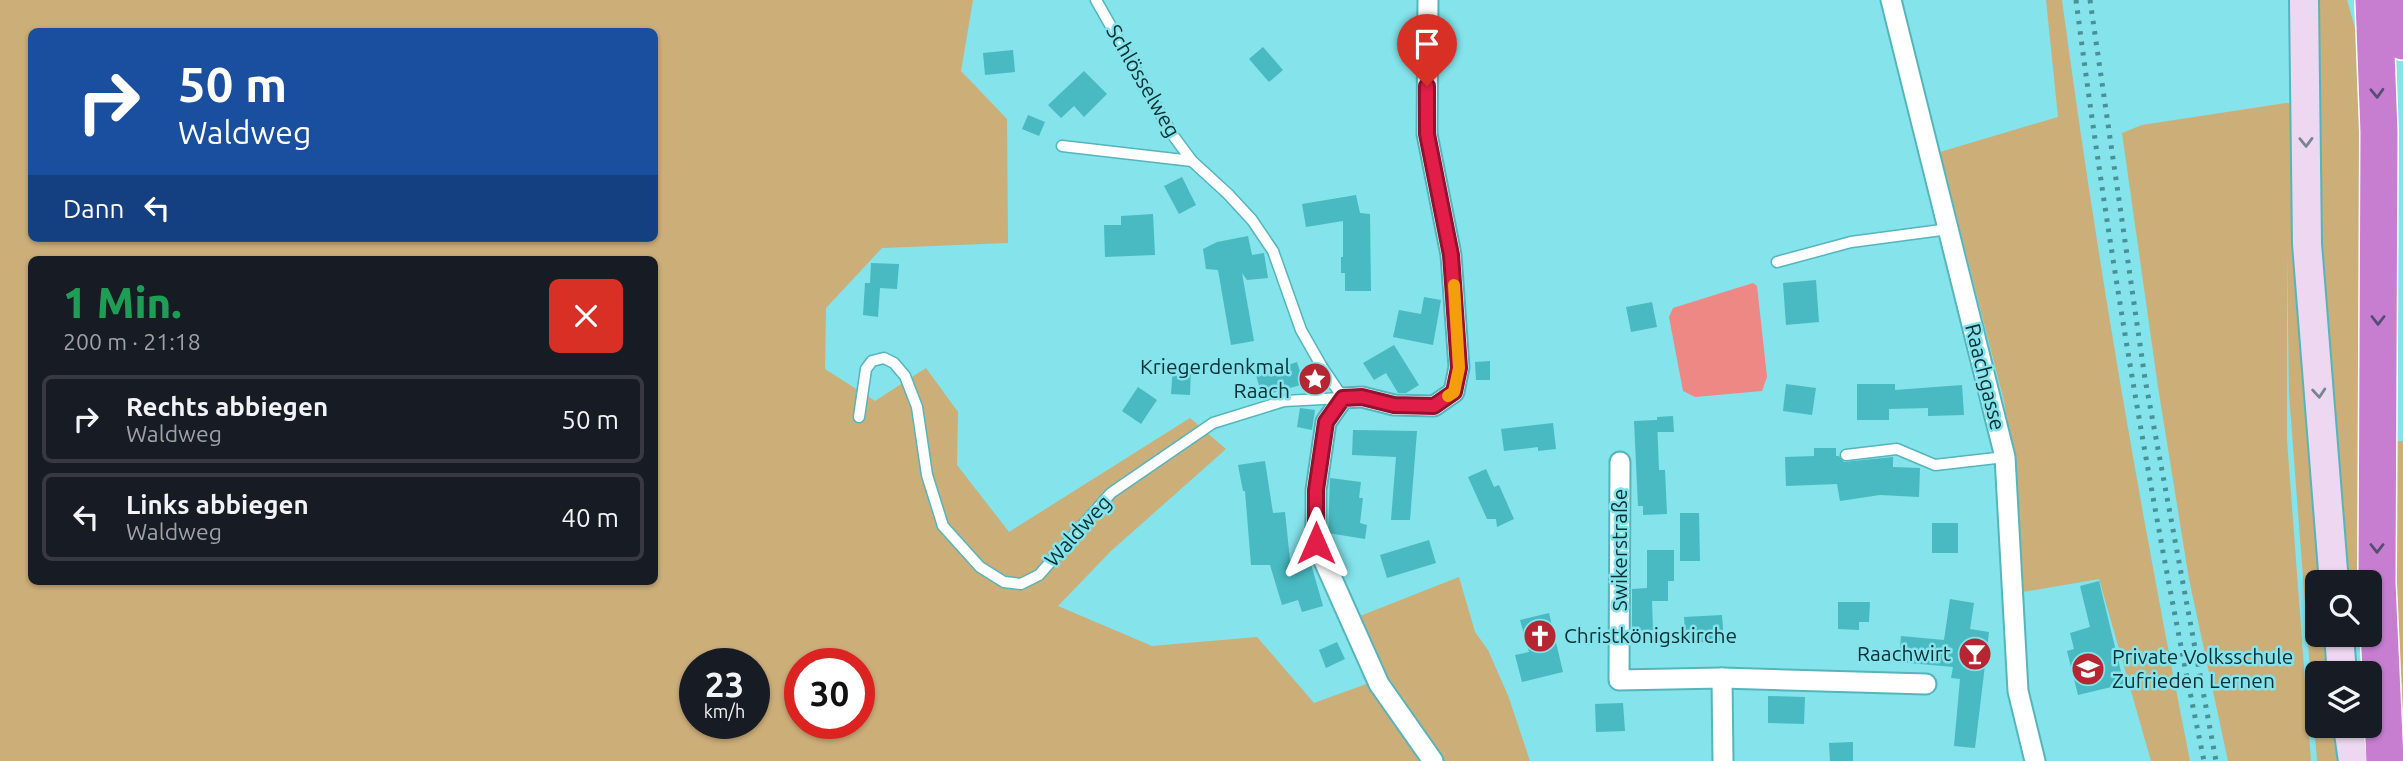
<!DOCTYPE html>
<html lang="de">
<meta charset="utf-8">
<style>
:root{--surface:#171b24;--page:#242831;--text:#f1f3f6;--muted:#9ea1a6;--line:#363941}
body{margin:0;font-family:Ubuntu,sans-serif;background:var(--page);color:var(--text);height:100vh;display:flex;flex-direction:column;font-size:26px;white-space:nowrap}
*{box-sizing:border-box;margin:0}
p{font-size:23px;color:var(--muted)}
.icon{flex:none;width:38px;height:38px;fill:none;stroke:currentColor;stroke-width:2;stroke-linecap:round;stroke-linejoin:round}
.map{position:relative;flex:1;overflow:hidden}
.side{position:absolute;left:28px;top:256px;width:630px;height:329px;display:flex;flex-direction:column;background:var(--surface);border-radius:10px;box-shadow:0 2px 5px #0004}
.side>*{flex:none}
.banner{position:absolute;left:28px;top:28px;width:630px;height:214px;border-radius:10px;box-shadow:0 2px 5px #0004;background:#1a4fa0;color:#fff;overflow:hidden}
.buttons{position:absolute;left:2305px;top:570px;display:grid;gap:14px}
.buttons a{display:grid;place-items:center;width:77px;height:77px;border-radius:10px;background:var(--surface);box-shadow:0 2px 5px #0004;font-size:35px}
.speed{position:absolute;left:679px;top:648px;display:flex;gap:14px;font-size:35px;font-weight:700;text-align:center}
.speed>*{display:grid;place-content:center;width:91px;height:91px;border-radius:50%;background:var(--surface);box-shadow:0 2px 5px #0004;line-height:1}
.speed small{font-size:18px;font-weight:400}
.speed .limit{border:10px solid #d22;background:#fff;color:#111}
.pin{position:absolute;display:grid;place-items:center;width:60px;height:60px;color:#fff;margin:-72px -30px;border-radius:50% 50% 50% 0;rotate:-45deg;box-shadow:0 0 7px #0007}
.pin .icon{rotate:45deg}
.me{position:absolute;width:77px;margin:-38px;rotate:0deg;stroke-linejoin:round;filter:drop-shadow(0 0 5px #0008)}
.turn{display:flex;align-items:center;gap:24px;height:147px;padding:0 35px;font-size:32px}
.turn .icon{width:91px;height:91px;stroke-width:2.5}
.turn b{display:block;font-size:49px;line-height:60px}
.then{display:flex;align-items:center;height:66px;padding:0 35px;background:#0003;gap:14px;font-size:26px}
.round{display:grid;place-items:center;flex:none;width:74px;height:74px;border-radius:10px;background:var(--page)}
.summary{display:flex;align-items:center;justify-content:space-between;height:119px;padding:0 35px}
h1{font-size:42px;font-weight:800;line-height:52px;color:#1e9e55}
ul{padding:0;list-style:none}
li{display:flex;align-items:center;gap:21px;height:88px;margin:0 14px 10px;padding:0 21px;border:4px solid var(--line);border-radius:10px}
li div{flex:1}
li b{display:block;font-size:26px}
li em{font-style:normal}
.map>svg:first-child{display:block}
.green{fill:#cbae78;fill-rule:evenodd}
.water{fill:#ee8885}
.building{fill:#49b9c2}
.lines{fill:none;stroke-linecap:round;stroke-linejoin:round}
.lane-casing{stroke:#55b5bd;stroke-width:13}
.street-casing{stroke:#55b5bd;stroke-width:23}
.secondary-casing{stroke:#55b5bd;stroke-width:32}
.highway-casing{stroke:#fff;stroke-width:40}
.lane{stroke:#fff;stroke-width:10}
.street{stroke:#fff;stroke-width:19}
.secondary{stroke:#eed8f1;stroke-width:28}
.highway{stroke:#c77ed1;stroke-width:37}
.rail{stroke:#4a9197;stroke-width:5;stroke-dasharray:3.5 7;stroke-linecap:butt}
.oneway{stroke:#534f73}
.oneway2{stroke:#7a8492}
.route-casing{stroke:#92132f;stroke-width:18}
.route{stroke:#e11d48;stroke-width:12}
.slow{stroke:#f59e0b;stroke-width:12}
.labels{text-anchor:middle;stroke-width:5;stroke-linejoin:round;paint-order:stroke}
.street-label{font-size:21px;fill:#053034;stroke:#84e3eb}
.poi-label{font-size:21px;fill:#053034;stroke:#84e3eb;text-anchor:end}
</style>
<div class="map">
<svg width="2403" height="761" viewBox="0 0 2403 761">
<rect width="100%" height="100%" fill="#84e3eb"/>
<!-- green -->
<g class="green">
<path d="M0,0H973L961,71L1007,119L1008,243L882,248L826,308L825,369L875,401L926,368L958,412L957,465L1009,532L1190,418L1226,449L1111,551L1058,606L1152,646L1257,637L1314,703L1380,679L1355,618L1459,577L1475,632L1488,650L1509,698L1530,761H0ZM32,32H654V238H32ZM32,259H654V581H32ZM695,663H754V723H695ZM800,663H859V723H800Z"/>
<path d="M2046,0H2062C2096,255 2140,509 2190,761H2151L2099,579L2023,592L2017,482L2004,401L1940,152L2058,117Z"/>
<polygon points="2312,0 2347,0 2363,56 2364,583 2344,583 2321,293"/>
<polygon points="2286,103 2297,104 2327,583 2317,583 2317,635 2331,635 2332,674 2317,674 2317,726 2337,726 2340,761 2317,761 2289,394 2287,249 2287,440 2311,761 2228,761 2189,579 2158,387 2122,133 2142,125"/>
<polygon points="2403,441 2403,761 2398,761 2391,442"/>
</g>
<!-- water -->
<polygon class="water" points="1753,283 1757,286 1767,377 1762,391 1695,397 1683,391 1669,317 1673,308"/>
<!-- building -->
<g class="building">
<polygon points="1263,47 1283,70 1269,82 1249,59"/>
<polygon points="1013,50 1015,72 985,75 983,53"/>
<polygon points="1084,71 1107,94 1084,117 1074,106 1061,118 1048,105"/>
<polygon points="1028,115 1045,122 1039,136 1022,129"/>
<polygon points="1182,177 1196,205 1179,214 1164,186"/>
<polygon points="1356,195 1360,213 1370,214 1371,291 1345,291 1345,273 1341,273 1341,257 1343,257 1343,221 1306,227 1302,204"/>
<polygon points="1153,214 1155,255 1105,257 1104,225 1121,225 1121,216"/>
<polygon points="1248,236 1252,255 1264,253 1268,278 1247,280 1242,273 1254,341 1231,345 1218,270 1206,269 1203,249 1217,242"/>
<polygon points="871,263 899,264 897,289 880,288 878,317 863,315 865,283 870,283"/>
<polygon points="1816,280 1819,322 1786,325 1783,283"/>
<polygon points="1424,297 1441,300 1433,345 1393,337 1399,310 1421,314"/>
<polygon points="1652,302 1657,327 1631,332 1626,307"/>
<polygon points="1394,345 1419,385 1406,393 1398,393 1386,373 1374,380 1363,363"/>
<polygon points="1490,361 1490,380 1476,380 1475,362"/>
<polygon points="1297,362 1304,384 1262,396 1256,375"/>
<polygon points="1173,366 1191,367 1190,395 1171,394"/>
<polygon points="1786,384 1816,388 1812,415 1783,411"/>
<polygon points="1857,384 1895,384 1895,390 1962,385 1964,415 1928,416 1928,408 1889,409 1889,420 1857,420"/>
<polygon points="1138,387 1157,400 1141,424 1122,411"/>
<polygon points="1300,408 1315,410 1312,430 1297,427"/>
<polygon points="1673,416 1674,432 1657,432 1657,417"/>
<polygon points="1657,420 1659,470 1665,470 1667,514 1643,515 1643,506 1638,506 1634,421"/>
<polygon points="1553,423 1556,449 1538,451 1538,447 1504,451 1501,429"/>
<polygon points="1353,430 1417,431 1410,520 1391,520 1396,457 1352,455"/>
<polygon points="1814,448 1836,448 1836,456 1839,456 1844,462 1893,457 1893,467 1920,468 1919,497 1880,495 1840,501 1837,484 1786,486 1785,457 1814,456"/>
<polygon points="1265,461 1273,513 1285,512 1290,560 1304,555 1308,566 1311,564 1323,606 1302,612 1298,600 1282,605 1270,565 1251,565 1245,491 1243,491 1238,465"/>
<polygon points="1486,469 1494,487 1499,485 1514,519 1497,527 1496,519 1487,519 1468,477"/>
<polygon points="1330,478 1361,482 1359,498 1363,498 1360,523 1367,525 1365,539 1328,533"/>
<polygon points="1680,513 1699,513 1700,561 1680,561"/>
<rect x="1932" y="523" width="26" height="30"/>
<polygon points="1429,540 1436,563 1387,578 1380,555"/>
<polygon points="1647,550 1674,550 1674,581 1668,581 1668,601 1652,601 1653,630 1632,631 1632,589 1647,588"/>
<polygon points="2099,581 2124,684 2078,695 2067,651 2074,649 2070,633 2090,627 2080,586"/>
<polygon points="1950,599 1974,603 1970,629 1989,632 1975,748 1954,746 1960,679 1951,678 1953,667 1899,662 1901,636 1944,640"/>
<polygon points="1838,602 1870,602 1869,622 1859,622 1859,630 1838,629"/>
<polygon points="1549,613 1563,672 1522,682 1515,655 1529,652 1520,620"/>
<polygon points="1722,615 1724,641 1686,643 1684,617"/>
<polygon points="1337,642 1345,659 1326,668 1319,650"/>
<polygon points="1768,696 1805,697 1804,724 1768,723"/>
<polygon points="1623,703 1625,731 1596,732 1595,704"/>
<polygon points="1853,742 1853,761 1830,761 1829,743"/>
</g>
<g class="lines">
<defs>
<g id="lane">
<polyline points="1096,0 1172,134 1192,161 1228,194 1252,220 1273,251 1301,330 1322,367 1343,398"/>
<polyline points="1062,146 1192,161"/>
<polyline points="1777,262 1851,242 1949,229"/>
<polyline points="859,417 866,369 872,361 884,358 894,363 905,376 917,407 927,475 943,526 980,567 1004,582 1021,584 1039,575 1111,493 1213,423 1284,401 1342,398"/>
<polyline points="1846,455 1897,449 1935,465 2005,457"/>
</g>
<g id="street">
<polyline points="1428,0 1427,134 1451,255 1459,367 1454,392 1434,406 1394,405 1362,397 1343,398 1326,422 1316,490 1316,543 1379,684 1433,761"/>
<polyline points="1891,0 2005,457 2018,691 2035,761"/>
<polyline points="1620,462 1619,680 1722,678 1926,684"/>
<polyline points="1722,678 1723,761"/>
</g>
<g id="secondary">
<polyline points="2304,0 2307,244 2334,583"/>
<polyline points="2339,635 2342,674"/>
<polyline points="2348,726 2353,761"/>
</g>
<g id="highway">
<polyline points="2374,0 2379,132 2377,583 2385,761"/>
<polyline points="2399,0 2403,41"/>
</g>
</defs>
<!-- lane casing -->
<use href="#lane" class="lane-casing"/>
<!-- street casing -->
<use href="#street" class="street-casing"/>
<!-- secondary casing -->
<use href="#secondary" class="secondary-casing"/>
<!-- highway casing -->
<use href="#highway" class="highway-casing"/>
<!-- lane -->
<use href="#lane" class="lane"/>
<!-- street -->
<use href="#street" class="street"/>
<!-- secondary -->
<use href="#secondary" class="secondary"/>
<!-- highway -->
<use href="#highway" class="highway"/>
<!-- rail -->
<g class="rail">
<path d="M2076,0C2109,255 2152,509 2204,761"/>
<polyline points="2090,0 2145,379 2216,761"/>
</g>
</g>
<!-- one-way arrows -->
<defs><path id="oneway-chevron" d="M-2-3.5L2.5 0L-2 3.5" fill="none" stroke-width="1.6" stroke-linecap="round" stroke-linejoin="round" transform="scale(1.75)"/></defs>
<g class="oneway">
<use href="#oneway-chevron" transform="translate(2377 93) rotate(88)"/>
<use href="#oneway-chevron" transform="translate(2378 320) rotate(90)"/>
<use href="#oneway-chevron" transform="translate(2377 548) rotate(90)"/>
</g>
<g class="oneway2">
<use href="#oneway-chevron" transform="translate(2306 142) rotate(89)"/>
<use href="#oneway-chevron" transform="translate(2319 393) rotate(85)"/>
</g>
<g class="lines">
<defs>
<polyline id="route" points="1316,543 1316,490 1326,422 1343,398 1362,397 1394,405 1434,406 1454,392 1459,368 1451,255 1427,134 1427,86"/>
</defs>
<!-- route casing -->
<use href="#route" class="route-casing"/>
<!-- route -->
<use href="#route" class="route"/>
<!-- slow -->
<polyline class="slow" points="1448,396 1454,392 1459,368 1454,285"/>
</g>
<!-- icons -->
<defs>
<symbol id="sight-disc" viewBox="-11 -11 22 22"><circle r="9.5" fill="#b62532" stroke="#84e3eb"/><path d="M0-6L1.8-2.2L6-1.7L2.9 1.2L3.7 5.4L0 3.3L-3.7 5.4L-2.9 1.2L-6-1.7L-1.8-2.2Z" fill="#fff"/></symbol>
<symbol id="church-disc" viewBox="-11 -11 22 22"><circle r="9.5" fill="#b62532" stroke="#84e3eb"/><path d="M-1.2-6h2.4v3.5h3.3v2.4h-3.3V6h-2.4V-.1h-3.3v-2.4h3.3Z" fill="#fff"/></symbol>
<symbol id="bar-disc" viewBox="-11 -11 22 22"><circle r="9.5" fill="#b62532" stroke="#84e3eb"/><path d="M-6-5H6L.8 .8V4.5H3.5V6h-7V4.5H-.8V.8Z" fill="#fff"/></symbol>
<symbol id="school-disc" viewBox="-11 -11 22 22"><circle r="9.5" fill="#b62532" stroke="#84e3eb"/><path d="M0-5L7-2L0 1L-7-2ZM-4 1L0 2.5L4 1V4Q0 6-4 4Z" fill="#fff"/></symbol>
</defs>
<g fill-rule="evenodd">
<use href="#sight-disc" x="1296" y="360" width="38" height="38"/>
<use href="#church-disc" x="1521" y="617" width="38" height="38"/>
<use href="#bar-disc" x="1956" y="635" width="38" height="38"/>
<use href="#school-disc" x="2069" y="650" width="38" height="38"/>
</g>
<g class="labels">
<!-- street labels -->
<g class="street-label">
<text transform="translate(1143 81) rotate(60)" y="7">Schlösselweg</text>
<text transform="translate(1985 377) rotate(76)" y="7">Raachgasse</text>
<text transform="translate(1078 531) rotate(-48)" y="7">Waldweg</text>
<text transform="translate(1620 550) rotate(-90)" y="7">Swikerstraße</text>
</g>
<!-- poi labels -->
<g class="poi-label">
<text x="1290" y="374">Kriegerdenkmal<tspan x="1290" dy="24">Raach</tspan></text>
<text x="1564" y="643" text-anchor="start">Christkönigskirche</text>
<text x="1951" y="661">Raachwirt</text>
<text x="2112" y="664" text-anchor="start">Private Volksschule<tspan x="2112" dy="24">Zufrieden Lernen</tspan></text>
</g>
</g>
</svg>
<div class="buttons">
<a><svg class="icon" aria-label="search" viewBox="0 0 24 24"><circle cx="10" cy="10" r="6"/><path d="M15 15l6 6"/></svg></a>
<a><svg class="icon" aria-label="layers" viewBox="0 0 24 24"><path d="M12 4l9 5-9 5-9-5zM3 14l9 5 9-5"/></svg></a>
</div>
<div class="speed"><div>23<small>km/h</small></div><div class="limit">30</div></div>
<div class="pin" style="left:1427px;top:86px;background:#d93025"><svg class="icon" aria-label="arrive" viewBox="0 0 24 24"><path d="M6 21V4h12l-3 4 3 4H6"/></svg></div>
<svg class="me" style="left:1316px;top:543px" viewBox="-20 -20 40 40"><path d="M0-17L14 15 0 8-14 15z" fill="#e11d48" stroke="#fff" stroke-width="4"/></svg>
<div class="banner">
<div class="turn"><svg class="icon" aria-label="right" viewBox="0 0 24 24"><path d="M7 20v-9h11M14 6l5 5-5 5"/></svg><div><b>50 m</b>Waldweg</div></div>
<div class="then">Dann<svg class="icon" aria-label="left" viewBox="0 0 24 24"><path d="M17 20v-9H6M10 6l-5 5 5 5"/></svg></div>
</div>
<section class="side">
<div class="summary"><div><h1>1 Min.</h1><p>200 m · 21:18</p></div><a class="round" style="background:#d93025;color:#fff"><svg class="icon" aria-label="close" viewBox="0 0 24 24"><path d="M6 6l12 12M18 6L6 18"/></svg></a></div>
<ul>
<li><svg class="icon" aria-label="right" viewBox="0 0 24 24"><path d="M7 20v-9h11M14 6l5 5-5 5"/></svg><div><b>Rechts abbiegen</b><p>Waldweg</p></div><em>50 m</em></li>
<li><svg class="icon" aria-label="left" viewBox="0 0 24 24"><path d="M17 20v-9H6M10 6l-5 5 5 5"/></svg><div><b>Links abbiegen</b><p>Waldweg</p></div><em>40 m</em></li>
</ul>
</section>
</div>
